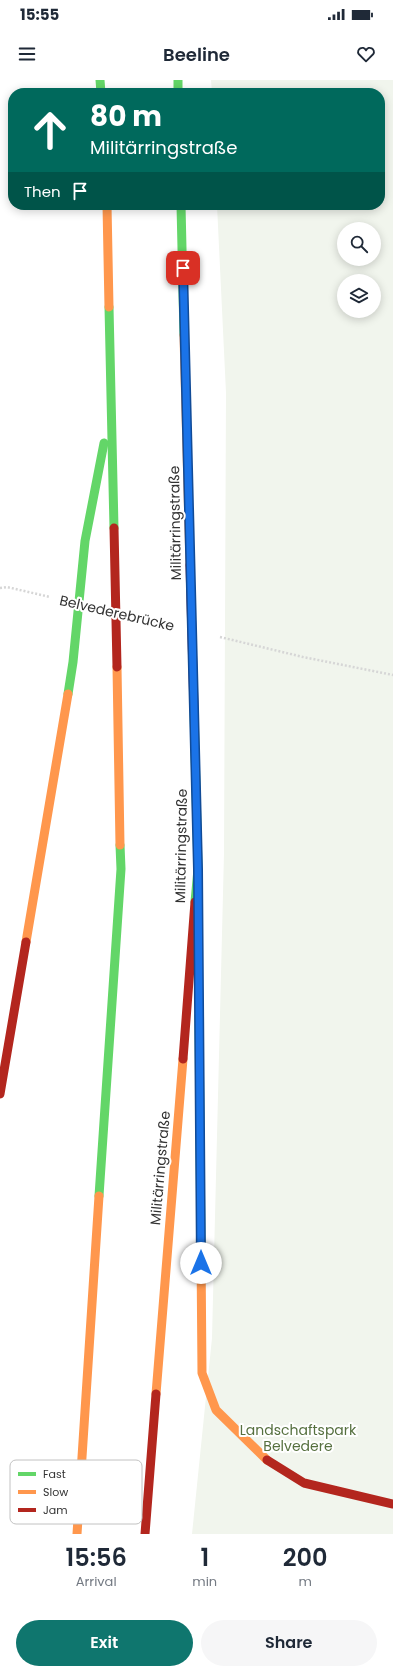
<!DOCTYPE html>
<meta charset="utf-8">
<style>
:root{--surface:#fff;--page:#f6f6f7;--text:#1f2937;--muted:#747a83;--accent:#0f766e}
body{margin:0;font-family:Poppins,sans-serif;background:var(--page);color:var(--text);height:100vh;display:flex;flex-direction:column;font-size:15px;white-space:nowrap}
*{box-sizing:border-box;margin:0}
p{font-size:13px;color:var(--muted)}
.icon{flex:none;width:22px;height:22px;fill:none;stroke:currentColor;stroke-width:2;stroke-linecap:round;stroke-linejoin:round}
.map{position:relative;height:1454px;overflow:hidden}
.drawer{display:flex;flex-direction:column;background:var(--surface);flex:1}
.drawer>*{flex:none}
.hud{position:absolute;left:8px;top:8px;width:377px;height:122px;border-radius:16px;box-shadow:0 2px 10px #0003;background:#00695c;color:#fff;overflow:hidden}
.tools{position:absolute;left:337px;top:142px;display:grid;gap:8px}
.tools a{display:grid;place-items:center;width:44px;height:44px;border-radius:50%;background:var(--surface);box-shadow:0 2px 10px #0003;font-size:20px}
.pin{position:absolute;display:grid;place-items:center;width:34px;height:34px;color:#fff;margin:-17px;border-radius:8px;box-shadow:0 2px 6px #0006}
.me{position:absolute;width:44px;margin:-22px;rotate:0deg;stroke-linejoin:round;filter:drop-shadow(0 0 3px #0008)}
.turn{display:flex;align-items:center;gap:14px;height:84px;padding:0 16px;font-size:18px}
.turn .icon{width:52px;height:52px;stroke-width:2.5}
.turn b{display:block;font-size:28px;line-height:34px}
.then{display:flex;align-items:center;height:38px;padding:0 16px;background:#0003;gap:8px;font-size:15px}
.eta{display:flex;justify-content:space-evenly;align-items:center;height:68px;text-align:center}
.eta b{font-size:24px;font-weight:600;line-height:28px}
.cta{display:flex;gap:8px;margin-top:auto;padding:8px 16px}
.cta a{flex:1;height:46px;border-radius:24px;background:var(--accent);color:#fff;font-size:16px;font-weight:600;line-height:46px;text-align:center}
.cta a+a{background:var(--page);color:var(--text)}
.status{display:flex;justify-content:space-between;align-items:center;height:28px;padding:0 20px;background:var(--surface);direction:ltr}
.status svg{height:11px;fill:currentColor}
header{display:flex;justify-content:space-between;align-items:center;height:52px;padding:0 16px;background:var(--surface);font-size:18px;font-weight:600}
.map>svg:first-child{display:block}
.green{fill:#f1f5ed;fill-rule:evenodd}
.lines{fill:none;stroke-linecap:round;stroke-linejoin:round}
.path{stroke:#d6d6d6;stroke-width:2.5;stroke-dasharray:2 2;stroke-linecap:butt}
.fast{stroke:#63d668;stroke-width:9}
.slow{stroke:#ff974d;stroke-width:9}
.jam{stroke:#b3261e;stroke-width:9}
.route-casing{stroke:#114b97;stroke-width:10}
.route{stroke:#1a73e8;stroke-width:7}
.labels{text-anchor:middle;stroke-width:4;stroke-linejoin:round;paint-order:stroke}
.street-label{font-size:14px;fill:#333;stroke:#fff}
.park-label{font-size:14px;fill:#56703f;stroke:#fff}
.key{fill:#fff;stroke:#c2c2c2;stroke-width:1}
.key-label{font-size:11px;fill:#333}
</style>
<div class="status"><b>15:55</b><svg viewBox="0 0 49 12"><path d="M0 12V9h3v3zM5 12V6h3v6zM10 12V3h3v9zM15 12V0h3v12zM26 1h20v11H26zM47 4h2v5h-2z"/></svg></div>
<header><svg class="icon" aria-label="menu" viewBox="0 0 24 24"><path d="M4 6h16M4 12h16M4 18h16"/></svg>Beeline<svg class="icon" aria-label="heart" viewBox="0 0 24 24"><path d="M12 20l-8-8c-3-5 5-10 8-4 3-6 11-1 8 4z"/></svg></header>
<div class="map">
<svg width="393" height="1454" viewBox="0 0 393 1454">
<rect width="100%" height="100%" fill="#fff"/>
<!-- green -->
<path class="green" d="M211,0H393V1454H192L212,1258L224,773L226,313L217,125H380V13H212ZM344,149H374V179H344ZM344,201H374V231H344Z"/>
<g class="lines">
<!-- path -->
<g class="path">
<polyline points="0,508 7,507 50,517"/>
<polyline points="145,539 163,544"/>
<polyline points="220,557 303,577 393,595"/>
</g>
<!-- fast -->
<g class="fast">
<polyline points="100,0 101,13"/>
<polyline points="178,0 178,13"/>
<polyline points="181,125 184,255"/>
<polyline points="109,227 114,448"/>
<polyline points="68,614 73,582 85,461 104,363"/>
<polyline points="194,629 198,789 195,822"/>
<polyline points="199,936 201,1172"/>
<polyline points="99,1116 121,789 120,765"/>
</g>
<!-- slow -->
<g class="slow">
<polyline points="107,125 109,227"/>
<polyline points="184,255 190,485"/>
<polyline points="117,587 120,765"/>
<polyline points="26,862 68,614"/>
<polyline points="201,1172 202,1293 216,1330 267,1380"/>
<polyline points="156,1314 183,979"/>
<polyline points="77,1454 99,1116"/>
</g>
<!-- jam -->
<g class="jam">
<polyline points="114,448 117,587"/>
<polyline points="190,485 194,629"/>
<polyline points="183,979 195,822"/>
<polyline points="0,1014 26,862"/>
<polyline points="267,1380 304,1403 393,1424"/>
<polyline points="145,1454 156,1314"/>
</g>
</g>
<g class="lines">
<defs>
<polyline id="route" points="183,188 198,789 201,1183"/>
</defs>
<!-- route casing -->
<use href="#route" class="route-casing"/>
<!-- route -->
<use href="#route" class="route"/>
</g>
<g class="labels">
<!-- street labels -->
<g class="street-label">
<text transform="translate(175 443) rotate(-91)" y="5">Militärringstraße</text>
<text transform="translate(117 533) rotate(13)" y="5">Belvederebrücke</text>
<text transform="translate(181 766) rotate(-89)" y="5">Militärringstraße</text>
<text transform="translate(160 1088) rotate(-85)" y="5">Militärringstraße</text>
</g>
<!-- park labels -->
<g class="park-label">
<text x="298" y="1355">Landschaftspark<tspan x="298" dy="16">Belvedere</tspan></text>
</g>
</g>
<!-- legend -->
<rect x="10" y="1380" width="132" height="64" rx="6" class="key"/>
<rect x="18" y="1392" width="18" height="4" fill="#63d668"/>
<rect x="18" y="1410" width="18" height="4" fill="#ff974d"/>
<rect x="18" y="1428" width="18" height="4" fill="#b3261e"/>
<g class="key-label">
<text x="43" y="1398">Fast</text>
<text x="43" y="1416">Slow</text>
<text x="43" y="1434">Jam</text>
</g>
</svg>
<div class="tools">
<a><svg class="icon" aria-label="search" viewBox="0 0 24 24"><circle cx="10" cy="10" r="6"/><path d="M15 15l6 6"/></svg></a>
<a><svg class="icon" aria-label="layers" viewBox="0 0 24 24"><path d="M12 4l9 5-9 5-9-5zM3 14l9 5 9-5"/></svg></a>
</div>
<div class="pin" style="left:183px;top:188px;background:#d93025"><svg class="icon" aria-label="arrive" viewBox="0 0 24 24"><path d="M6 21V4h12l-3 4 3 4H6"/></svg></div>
<svg class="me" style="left:201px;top:1183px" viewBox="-20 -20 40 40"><circle r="19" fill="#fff"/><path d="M0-13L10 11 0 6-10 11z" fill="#1a73e8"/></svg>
<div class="hud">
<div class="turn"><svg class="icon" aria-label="ahead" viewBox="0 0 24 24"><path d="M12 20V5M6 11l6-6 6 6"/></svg><div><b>80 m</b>Militärringstraße</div></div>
<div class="then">Then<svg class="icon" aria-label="arrive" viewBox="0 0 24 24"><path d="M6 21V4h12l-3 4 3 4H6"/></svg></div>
</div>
</div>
<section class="drawer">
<div class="eta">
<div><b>15:56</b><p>Arrival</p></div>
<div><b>1</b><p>min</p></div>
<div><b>200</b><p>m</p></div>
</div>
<div class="cta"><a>Exit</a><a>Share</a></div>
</section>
